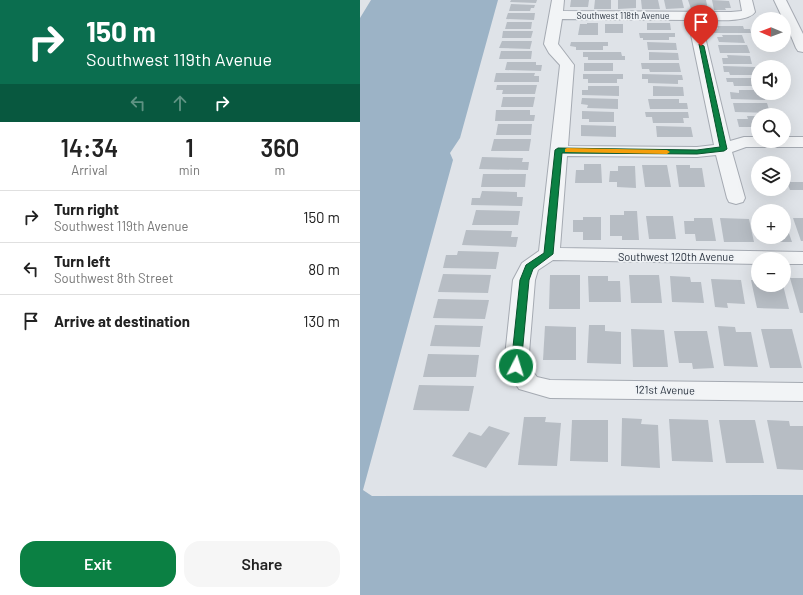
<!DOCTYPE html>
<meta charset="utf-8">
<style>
:root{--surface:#fff;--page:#f6f6f6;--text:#222;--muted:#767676;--line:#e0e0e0;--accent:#0b8043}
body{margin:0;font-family:Barlow,sans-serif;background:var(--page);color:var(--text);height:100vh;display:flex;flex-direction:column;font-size:15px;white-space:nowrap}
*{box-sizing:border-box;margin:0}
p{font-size:13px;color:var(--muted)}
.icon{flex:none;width:22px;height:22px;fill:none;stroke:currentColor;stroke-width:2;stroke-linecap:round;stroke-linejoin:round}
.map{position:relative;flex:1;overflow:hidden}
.details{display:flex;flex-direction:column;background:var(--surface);width:360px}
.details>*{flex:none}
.top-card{background:#0b6e4f;color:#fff;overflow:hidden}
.needle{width:26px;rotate:271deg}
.controls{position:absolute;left:391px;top:12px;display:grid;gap:8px}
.controls a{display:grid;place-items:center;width:40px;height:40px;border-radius:50%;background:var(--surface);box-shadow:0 4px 16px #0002;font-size:20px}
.pin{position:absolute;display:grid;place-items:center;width:34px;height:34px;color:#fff;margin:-41px -17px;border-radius:50% 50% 50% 0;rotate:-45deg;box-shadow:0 0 4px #0007}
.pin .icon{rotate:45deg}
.me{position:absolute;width:44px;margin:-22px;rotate:5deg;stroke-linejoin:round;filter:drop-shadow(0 0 3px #0008)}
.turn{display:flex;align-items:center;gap:14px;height:84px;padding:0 20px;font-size:18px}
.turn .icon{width:52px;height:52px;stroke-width:2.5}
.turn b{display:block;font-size:28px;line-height:34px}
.lanes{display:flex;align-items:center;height:38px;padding:0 20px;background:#0003;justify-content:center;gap:20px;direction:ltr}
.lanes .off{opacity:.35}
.eta{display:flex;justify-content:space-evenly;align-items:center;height:68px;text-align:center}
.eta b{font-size:24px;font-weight:600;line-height:28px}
.action{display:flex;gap:8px;margin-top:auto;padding:8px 20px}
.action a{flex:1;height:46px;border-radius:16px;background:var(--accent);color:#fff;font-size:16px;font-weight:600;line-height:46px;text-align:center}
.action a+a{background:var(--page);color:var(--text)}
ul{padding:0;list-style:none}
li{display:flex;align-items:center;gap:12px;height:52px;padding:0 20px;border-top:1px solid var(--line)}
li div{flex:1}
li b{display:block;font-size:15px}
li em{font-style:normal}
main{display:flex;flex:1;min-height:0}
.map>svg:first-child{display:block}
.water{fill:#9cb3c6}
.building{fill:#b7bdc4}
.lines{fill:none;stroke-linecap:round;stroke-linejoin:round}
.minor-casing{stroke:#a5aab2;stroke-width:2}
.minor{fill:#f2f4f6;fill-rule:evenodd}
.route{fill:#0b8043;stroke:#07532c}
.slow{fill:#f59e0b}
.labels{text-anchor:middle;stroke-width:3.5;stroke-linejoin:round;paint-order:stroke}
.far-street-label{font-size:9px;fill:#29323e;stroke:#eff2f5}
.street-label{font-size:11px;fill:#29323e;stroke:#eff2f5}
</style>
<main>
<section class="details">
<div class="top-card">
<div class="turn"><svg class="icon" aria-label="right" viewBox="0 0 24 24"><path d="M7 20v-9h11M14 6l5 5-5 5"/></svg><div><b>150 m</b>Southwest 119th Avenue</div></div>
<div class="lanes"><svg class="icon off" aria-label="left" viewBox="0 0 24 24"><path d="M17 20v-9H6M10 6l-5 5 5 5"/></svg><svg class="icon off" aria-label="ahead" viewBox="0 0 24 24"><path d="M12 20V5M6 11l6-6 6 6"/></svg><svg class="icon" aria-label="right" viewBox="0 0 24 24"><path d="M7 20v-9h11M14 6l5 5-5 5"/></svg></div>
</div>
<div class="eta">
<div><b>14:34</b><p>Arrival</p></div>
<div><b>1</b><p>min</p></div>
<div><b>360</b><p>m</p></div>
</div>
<ul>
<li><svg class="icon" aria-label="right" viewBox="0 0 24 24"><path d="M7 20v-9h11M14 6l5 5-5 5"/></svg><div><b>Turn right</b><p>Southwest 119th Avenue</p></div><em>150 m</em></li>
<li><svg class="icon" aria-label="left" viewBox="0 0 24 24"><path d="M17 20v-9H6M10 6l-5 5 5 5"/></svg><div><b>Turn left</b><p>Southwest 8th Street</p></div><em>80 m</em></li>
<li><svg class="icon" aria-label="arrive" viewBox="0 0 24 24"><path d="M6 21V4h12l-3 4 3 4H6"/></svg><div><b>Arrive at destination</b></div><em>130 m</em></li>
</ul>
<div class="action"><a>Exit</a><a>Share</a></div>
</section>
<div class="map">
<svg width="443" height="595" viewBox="0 0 443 595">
<rect width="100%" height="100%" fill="#dfe3e8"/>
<!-- water -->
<polygon class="water" points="11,0 138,0 100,138 90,153 93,160 3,490 12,496 443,495 443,595 0,595 0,18"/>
<!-- building -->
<g class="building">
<polygon points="151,0 177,0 176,3 150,2"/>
<polygon points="211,0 229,0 228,7 210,7"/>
<polygon points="235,0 251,0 251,9 234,9"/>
<polygon points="258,0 276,0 276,8 258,9"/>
<polygon points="281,0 298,0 300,9 282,9"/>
<polygon points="304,0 322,0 324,8 306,9"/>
<polygon points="328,0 346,0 348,10 331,9"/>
<polygon points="352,0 369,1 371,8 365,8 366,10 354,10"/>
<polygon points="151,4 175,5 174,8 171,8 170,11 149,11"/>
<polygon points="148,13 175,13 174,20 146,19"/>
<polygon points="147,22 172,22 171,29 145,29"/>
<polygon points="227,23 238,23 238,35 218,35 220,24 227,24"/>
<polygon points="287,23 310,23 311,30 287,30"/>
<rect x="245" y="24" width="18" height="9"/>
<polygon points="357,26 383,26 384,29 390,29 391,33 354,33 353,28 358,29"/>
<polygon points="143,31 173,31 171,38 142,38"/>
<polygon points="279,33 315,33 315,37 309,37 309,40 283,40 283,38 280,38"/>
<polygon points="362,35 382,35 385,43 359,42 357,37 363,37"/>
<polygon points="142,41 172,41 170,49 139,48"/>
<polygon points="211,42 248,42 248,46 243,46 243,50 216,50 216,47 210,46"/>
<polygon points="287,42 316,43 317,50 288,50"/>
<polygon points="358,45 387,45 390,53 360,53"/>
<polygon points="141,51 172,51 171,59 139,59"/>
<polygon points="223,52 261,52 262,56 265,56 265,60 228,60 228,57 223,57"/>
<polygon points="289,52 318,53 319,60 289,60"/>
<polygon points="367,55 390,56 392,64 363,64 362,58 368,58"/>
<polygon points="147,62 176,62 176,65 182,65 181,71 145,70"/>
<rect x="224" y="63" width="29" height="8"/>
<polygon points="281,63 319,63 321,72 290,72 289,69 282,69"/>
<polygon points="363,66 395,67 398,75 370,75 369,72 364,72"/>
<polygon points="136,73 175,73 174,76 179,76 179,82 134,82"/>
<polygon points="223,74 263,74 263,79 257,79 257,83 228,83 228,79 223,79"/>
<polygon points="282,74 322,75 323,80 318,80 318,84 288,83 288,79 282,79"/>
<polygon points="366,78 398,78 398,86 374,86 373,82 367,82"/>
<polygon points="137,85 177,85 175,94 142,94 143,90 136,90"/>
<polygon points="228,86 259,86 259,96 222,95 222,90 228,90"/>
<polygon points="293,86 323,87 324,96 293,96"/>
<polygon points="379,90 398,90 398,93 403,93 405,100 371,99 370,92 379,93"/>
<polygon points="143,97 175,97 173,107 141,107"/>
<polygon points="222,98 258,99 258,109 227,108 228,105 221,104"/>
<polygon points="288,99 319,99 319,103 327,103 328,109 290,109"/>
<polygon points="373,103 407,103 410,113 375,112"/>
<polygon points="136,110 170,110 170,115 175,115 174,121 135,121"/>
<polygon points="222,111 254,112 254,122 229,122 229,119 222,119"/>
<polygon points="285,112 328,112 329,118 323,118 324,123 293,123 292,117 286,117"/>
<polygon points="387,116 398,116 398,127 379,127 377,119 388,119"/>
<polygon points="138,124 172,124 171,135 136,135"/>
<polygon points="221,125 256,126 256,137 221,136"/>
<polygon points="296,126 331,127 333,137 297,137"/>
<polygon points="134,139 171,139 169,151 131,151"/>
<polygon points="122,157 163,158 162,162 169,162 168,170 119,169"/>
<polygon points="224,164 241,164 242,183 215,183 216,170 224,170"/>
<polygon points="282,165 307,165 311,187 285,187"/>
<polygon points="316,165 330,165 330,168 342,168 345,187 319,187"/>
<polygon points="258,166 275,166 276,188 257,187 257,182 249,182 250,171 258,171"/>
<polygon points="123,174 166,174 165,187 121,187"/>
<polygon points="427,182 443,182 443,190 430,190"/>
<polygon points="122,191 157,192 157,197 163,197 162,206 111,205 112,198 120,198"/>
<polygon points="116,210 160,211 158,225 112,225"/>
<polygon points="264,211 277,211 279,240 262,240 262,236 250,236 250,215 264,215"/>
<polygon points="286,216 313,216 316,239 289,239"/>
<polygon points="223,217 241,217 241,240 223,240 223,232 213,232 213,220 223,220"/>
<polygon points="334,218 352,218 356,241 336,241 335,234 325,234 324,221 334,221"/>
<polygon points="360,218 389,219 394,242 364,242"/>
<polygon points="433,218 443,218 443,241 441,241"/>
<polygon points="424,219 432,242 415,242 413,237 424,237"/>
<polygon points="106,230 152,231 151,237 158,237 156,247 102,245"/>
<polygon points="98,251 139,252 136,269 83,268 86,255 97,255"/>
<polygon points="83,274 131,275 128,293 78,292"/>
<polygon points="190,275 220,275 220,309 189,309"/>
<polygon points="269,275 299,275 302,303 271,303"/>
<polygon points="228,276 248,276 248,281 260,281 261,302 229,302"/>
<polygon points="310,276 330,277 331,282 341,282 344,303 312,302"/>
<polygon points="430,278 443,278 443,313 440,313"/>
<polygon points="351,279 381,280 385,304 367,303 368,308 355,307"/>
<polygon points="391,280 398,280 398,285 423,285 429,309 397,308"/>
<polygon points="78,299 129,300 125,319 73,318"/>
<polygon points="75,325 123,326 120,347 70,346"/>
<polygon points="229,325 245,325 245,331 261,332 261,364 227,363"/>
<polygon points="185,326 216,327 216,360 183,360"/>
<polygon points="358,326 375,327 376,332 391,332 398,367 364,366"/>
<polygon points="271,329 304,330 308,367 273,367"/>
<polygon points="401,329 432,329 442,368 410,368"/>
<polygon points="314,331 347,331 354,368 333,369 332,363 319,363"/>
<polygon points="68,354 119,355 116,377 63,377"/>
<polygon points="59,385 114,386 109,411 53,410"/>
<polygon points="164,417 186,417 185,422 201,423 197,466 158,465"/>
<polygon points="262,418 282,419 281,424 298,425 300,468 261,466"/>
<polygon points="309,419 348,420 353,462 312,461"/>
<polygon points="212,420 248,420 248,462 210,461"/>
<polygon points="359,420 395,420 404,463 366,463"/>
<polygon points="407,420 429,421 430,426 443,426 443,470 417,469"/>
<polygon points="129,426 150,433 126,468 92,456 109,432 121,436"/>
</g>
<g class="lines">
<defs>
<g id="minor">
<path d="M192,0H204L203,11L371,12L382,11L380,0H392L395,12C388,23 354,20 341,20L370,141L384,137H398V141H424V137H443V147H386L372,152L385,198L383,202L376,204L369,202L367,198L356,155L337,157L207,156L200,248L443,252V264H424V259H398V264L193,260L178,270L175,280L168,365L177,377L190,380L443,383V401L190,398L159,389L144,366L153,280L162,263L179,251L200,65L189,53L184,44ZM202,19L328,20L354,145L337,147L208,146L214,65L198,44Z"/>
<polygon points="414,0 426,0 443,34 443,52 438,51 436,48 424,19 423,19"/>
</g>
</defs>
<!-- minor casing -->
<use href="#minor" class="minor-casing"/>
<!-- minor -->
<use href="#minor" class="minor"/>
</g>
<!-- route -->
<polygon class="route" points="339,44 344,46 367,149 364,151 337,154 202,153 193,254 173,269 169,280 161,366 156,369 153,368 151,366 160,280 166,265 184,253 195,150 198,148 337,150 360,147"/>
<!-- slow -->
<polygon class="slow" points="207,148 307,150 310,152 307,154 205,152 205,149"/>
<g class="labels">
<!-- far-street labels -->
<g class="far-street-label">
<text x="263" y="19">Southwest 118th Avenue</text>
</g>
<!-- street labels -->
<g class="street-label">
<text x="316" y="261">Southwest 120th Avenue</text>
<text transform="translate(305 390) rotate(1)" y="4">121st Avenue</text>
</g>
</g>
</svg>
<div class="controls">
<a><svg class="needle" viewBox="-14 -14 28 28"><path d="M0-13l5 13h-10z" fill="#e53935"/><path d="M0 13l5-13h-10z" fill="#767676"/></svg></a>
<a><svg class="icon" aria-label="sound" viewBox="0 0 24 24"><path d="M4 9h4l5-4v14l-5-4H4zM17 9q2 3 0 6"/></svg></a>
<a><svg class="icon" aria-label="search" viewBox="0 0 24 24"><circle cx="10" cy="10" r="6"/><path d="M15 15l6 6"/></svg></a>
<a><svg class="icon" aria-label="layers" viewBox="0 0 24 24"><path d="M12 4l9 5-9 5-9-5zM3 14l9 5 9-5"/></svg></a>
<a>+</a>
<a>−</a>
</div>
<div class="pin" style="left:341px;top:46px;background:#d93025"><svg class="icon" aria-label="arrive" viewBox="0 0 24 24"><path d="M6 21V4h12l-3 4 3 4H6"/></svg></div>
<svg class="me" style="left:156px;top:366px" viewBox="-20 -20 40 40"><circle r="17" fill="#0b8043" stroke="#fff" stroke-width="3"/><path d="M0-11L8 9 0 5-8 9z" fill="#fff"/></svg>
</div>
</main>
